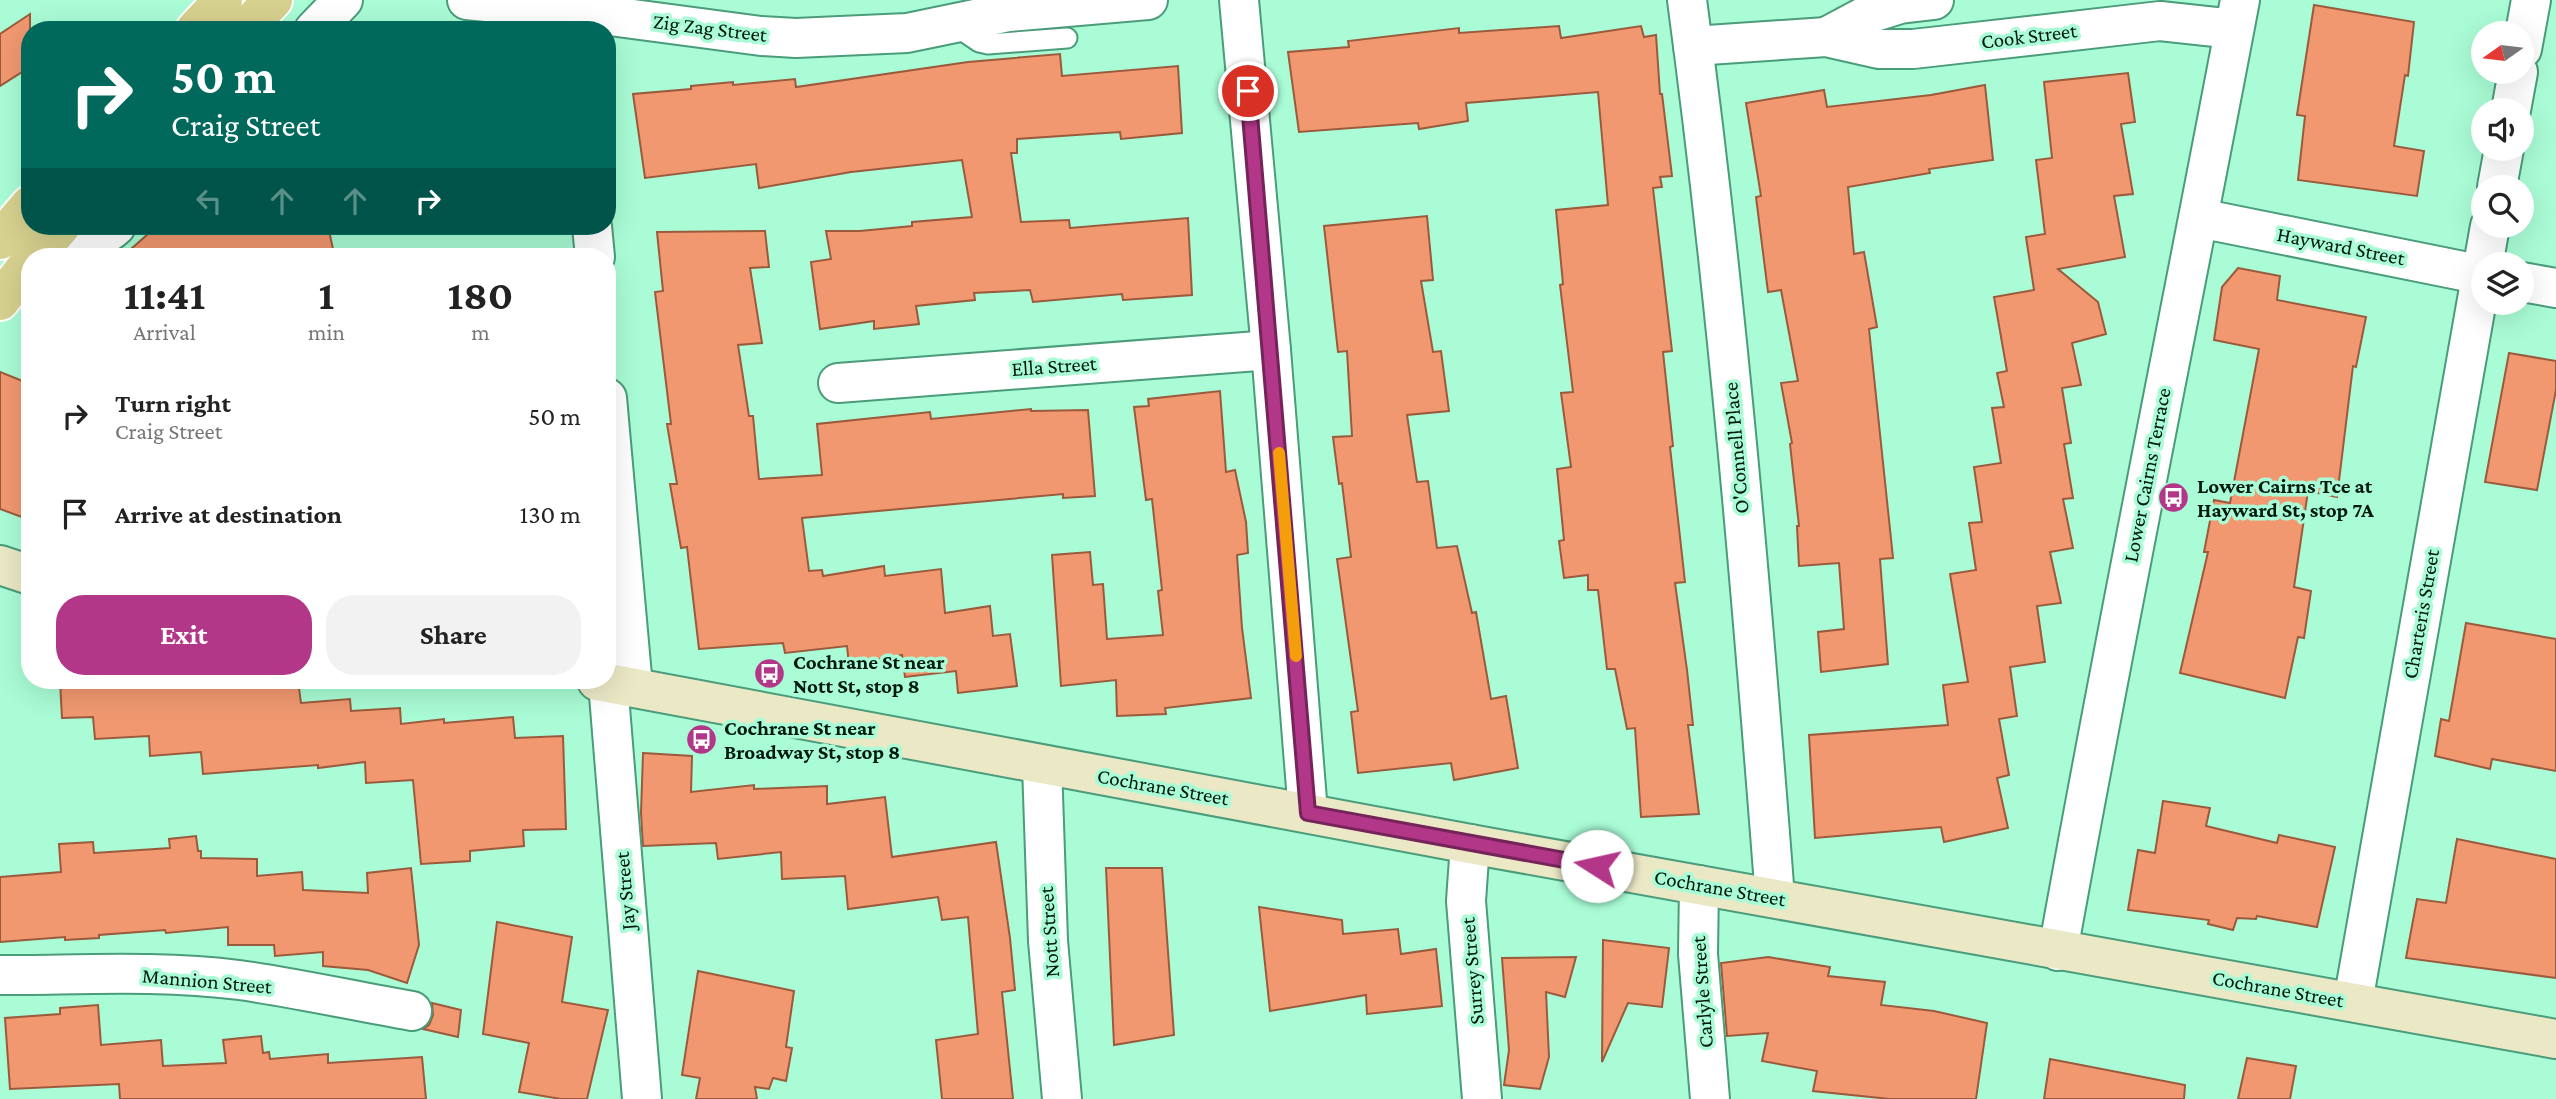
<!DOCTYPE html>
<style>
:root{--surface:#fff;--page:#f2f2f2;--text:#222;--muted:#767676;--accent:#b33788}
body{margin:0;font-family:"Crimson Pro",serif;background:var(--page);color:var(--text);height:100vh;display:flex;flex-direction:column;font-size:26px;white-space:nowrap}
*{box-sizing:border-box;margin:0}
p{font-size:23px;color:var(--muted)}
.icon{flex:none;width:38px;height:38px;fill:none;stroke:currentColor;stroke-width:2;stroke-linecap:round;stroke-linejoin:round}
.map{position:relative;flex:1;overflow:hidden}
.sheet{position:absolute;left:21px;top:248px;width:595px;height:441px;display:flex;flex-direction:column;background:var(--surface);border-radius:28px;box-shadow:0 7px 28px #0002}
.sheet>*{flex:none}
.banner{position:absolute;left:21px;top:21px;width:595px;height:214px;border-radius:28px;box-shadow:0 7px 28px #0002;background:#00695c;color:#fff;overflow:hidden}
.needle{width:46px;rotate:256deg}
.fabs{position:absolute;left:2471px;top:21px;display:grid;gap:14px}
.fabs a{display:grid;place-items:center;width:63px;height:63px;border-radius:50%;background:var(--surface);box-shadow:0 7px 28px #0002;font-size:35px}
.pin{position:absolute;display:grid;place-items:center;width:60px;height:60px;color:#fff;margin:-30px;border:4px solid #fff;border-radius:50%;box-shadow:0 2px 7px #0007}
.me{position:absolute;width:77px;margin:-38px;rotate:280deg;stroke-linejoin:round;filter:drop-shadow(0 0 5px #0008)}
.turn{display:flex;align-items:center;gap:24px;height:147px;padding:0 35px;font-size:32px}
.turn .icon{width:91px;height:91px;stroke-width:2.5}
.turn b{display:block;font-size:49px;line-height:60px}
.lanes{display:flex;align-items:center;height:66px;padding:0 35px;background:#0003;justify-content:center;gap:35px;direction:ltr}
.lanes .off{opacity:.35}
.eta{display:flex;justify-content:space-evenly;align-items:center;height:119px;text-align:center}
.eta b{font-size:42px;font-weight:700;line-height:49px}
.button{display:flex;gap:14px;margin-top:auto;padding:14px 35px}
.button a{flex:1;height:80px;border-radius:28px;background:var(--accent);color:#fff;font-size:28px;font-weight:700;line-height:80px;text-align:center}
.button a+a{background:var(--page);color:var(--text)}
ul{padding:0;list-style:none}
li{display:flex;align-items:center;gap:21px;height:98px;padding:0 35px}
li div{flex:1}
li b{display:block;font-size:26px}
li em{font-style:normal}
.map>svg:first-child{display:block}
.building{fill:#f19870;stroke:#9b5a3c;stroke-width:2}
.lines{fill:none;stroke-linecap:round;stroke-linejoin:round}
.lane-casing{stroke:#4a9c7a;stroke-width:23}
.street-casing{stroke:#4a9c7a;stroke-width:42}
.secondary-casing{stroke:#4a9c7a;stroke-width:42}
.primary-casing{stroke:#fff;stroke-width:42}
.lane{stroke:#fff;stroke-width:19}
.street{stroke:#fff;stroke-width:38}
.secondary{stroke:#ebe8c6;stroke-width:38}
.primary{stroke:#d6d18e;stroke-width:38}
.route-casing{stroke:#742458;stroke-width:18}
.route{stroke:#b33788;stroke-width:12}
.slow{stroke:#f59e0b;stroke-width:12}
.labels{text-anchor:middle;stroke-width:7;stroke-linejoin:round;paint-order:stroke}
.street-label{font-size:21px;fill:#01190f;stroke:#a9fcd6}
.poi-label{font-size:21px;font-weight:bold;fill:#01190f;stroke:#a9fcd6;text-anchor:start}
</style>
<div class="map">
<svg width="2556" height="1099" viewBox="0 0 2556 1099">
<rect width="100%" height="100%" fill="#a9fcd6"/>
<!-- building -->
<g class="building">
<polygon points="2314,5 2414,22 2408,76 2405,75 2394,146 2424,151 2417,196 2298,180 2305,116 2297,115"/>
<polygon points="30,14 30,67 0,86 0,34"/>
<polygon points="1559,26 1561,38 1641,26 1644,37 1656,35 1660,94 1662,94 1672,176 1660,177 1662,187 1653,188 1672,351 1663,352 1673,446 1670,447 1685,582 1675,583 1687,670 1693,725 1688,725 1699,814 1641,817 1635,728 1627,729 1615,669 1607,669 1598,590 1588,590 1588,575 1564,578 1559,541 1564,540 1557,469 1571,467 1561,393 1573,392 1560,285 1563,284 1556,210 1608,205 1598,92 1466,103 1468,121 1419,129 1418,123 1299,132 1288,52 1349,47 1348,41 1459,28 1459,33"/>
<polygon points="1060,54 1062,76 1178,66 1182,133 1121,139 1120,132 1017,139 1017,153 1011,153 1021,222 1069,220 1070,228 1188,218 1192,295 1123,300 1122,294 1033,302 1030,290 974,293 975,300 916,306 919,324 874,329 874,321 820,329 811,262 831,259 826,231 860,231 912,226 912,222 972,217 962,160 851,172 759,188 756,164 645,178 633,94 691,89 691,86 733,82 733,85 795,79 796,87 968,62"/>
<polygon points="2128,73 2135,122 2121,124 2133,194 2114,196 2125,257 2058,269 2098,302 2106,334 2072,343 2081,385 2062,388 2071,443 2064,444 2073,498 2063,499 2073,548 2050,552 2061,603 2037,606 2045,662 2010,667 2017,716 1999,719 2009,775 1997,778 2008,828 1944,842 1941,827 1815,838 1809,735 1948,725 1943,685 1968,682 1950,574 1976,570 1969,523 1982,522 1974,467 2001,463 1992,408 2004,407 1997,373 2007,371 1994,297 2034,290 2026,237 2045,234 2036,160 2052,158 2044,82"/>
<polygon points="1985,85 1993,160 1929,169 1930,173 1848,187 1854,254 1864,252 1877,327 1869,329 1893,558 1880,559 1888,664 1821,672 1818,632 1844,629 1839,563 1799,566 1797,526 1799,526 1790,444 1792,443 1781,383 1798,381 1781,290 1768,292 1756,197 1761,196 1746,103 1824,90 1827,107 1931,95"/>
<polygon points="1427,216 1433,280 1421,281 1433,352 1441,351 1449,411 1407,415 1417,482 1428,481 1437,548 1457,546 1472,613 1476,612 1491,699 1506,696 1518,768 1454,780 1451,763 1358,773 1351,712 1358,711 1337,559 1351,557 1342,483 1339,484 1333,437 1352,436 1347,351 1338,352 1324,226"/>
<polygon points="157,226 328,226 333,249 307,257 122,257"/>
<polygon points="765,231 769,267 750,268 762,343 738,345 749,416 753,416 759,479 822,475 817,424 930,412 931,419 1031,409 1031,411 1088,410 1095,496 1063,498 1063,494 802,518 809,571 822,570 823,576 884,566 885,576 941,569 945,613 990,606 993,636 1010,634 1017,686 958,693 956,671 905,677 902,655 849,665 847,646 785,653 783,643 699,649 687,547 681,548 670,484 677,484 667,424 671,424 655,292 663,291 657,232"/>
<polygon points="2238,268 2280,276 2277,300 2366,317 2356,367 2353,366 2337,497 2308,491 2294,587 2311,591 2304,638 2298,637 2285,698 2180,673 2208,552 2204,552 2214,500 2230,503 2259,349 2214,340 2222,287"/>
<polygon points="2509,353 2556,361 2556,390 2537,490 2485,482"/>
<polygon points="0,372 30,384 30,520 0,509"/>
<polygon points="1220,391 1226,472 1235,470 1246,522 1248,553 1237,555 1242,628 1251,698 1165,708 1166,714 1117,716 1116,680 1061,686 1052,555 1090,552 1093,585 1103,584 1107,639 1163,635 1158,591 1162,590 1152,499 1146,500 1134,407 1149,406 1148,399"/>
<polygon points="2466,623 2556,639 2556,771 2492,759 2490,769 2435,756 2441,719 2449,721"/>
<polygon points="60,681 246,681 246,686 298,681 301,703 350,699 351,711 400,708 401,724 444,719 444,723 513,717 515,738 563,736 566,829 523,830 524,846 470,851 470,861 421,864 413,780 366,783 365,762 318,768 318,765 203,774 201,752 150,756 149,736 95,739 93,717 62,718"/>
<polygon points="643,753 692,756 691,792 754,785 754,789 827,786 827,804 885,797 892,857 996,842 1010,938 1015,990 1002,992 1013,1099 942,1099 936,1040 978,1034 968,917 942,920 938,897 848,909 845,876 782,879 781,852 718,859 716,843 643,846 641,813"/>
<polygon points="2163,801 2210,808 2206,826 2277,843 2279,835 2335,847 2317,927 2257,916 2256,919 2237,918 2233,930 2208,924 2209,920 2128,910 2138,850 2155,853"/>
<polygon points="196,836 198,851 201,851 201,858 257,859 257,876 302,872 303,890 368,893 367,873 411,868 419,945 407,983 368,970 323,966 323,952 275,956 274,945 228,945 228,927 166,933 165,930 99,935 99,938 65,940 65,937 0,942 0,877 61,872 59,844 93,842 94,853 170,848 169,839"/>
<polygon points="2457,839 2556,859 2556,978 2406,958 2417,899 2446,903"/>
<polygon points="1106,868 1162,868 1174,1035 1114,1045"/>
<polygon points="1259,907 1342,920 1343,934 1398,929 1401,954 1436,949 1442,1006 1367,1014 1366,995 1270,1011"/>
<polygon points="497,922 572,937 562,1002 608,1010 587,1099 561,1099 519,1092 529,1043 483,1034"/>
<polygon points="1603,940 1669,948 1662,1007 1628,1003 1602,1062"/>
<polygon points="1576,957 1565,997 1546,992 1549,1057 1540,1089 1504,1085 1509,1050 1502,958"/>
<polygon points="1768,957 1830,967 1828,976 1885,982 1881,1005 1934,1011 1987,1023 1976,1099 1890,1099 1813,1091 1817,1071 1762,1061 1768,1033 1727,1036 1721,963"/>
<polygon points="698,971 794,991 786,1047 792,1048 786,1081 773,1078 769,1089 755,1087 757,1099 696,1099 700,1078 682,1075"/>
<polygon points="432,1003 461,1010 458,1037 423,1029 429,1025 433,1015"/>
<polygon points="98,1005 101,1045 161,1040 163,1066 226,1063 223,1040 261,1036 263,1053 269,1052 270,1059 328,1054 328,1063 422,1057 426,1099 120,1099 119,1084 10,1089 5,1018 60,1014 60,1008"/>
<polygon points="2247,1058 2296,1066 2290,1099 2238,1099"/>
<polygon points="2050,1059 2185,1085 2184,1099 2044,1099"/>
</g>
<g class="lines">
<defs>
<polyline id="lane" points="954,25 979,42 988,44 1067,38"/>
<g id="street">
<polyline points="467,0 572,11 761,36 796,38 907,33 1009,12 1148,0"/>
<polyline points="1239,0 1271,350 1308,813"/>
<path d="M1687,0C1727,298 1752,598 1775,898"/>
<polyline points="314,30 343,0"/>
<polyline points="1826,37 1871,13 1900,4 1934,0"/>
<polyline points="1693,46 1826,37 1879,49 1913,49 2160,21 2234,29"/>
<polyline points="2522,49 2531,0"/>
<polyline points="2511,110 2518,72"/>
<polyline points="2497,187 2504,149"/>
<polyline points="2199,218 2483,275"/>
<polyline points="592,226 595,257"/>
<path d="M48,240C74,240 96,245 116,226"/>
<polyline points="2522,282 2556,288"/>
<polyline points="838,383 1271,350"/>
<polyline points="607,398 633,687"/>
<polyline points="608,683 642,1099"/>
<polyline points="1042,765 1048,941 1062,1099"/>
<polyline points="1470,844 1466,901 1482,1099"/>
<polyline points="1699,885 1698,954 1710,1099"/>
<path d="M2058,951C2115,633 2180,317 2240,0"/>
<path d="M0,975C79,975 160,970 239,980C297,988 354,1001 412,1011"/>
<polyline points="2353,1002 2490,226"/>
</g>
<g id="secondary">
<polyline points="0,565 30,575"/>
<polyline points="597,681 1470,844 2556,1039"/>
</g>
<g id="primary">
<polyline points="195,30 223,0"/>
<polyline points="244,30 273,0"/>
<polyline points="0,240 30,205"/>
<polyline points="34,257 61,226"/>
<polyline points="0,301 30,262"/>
</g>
</defs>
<!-- lane casing -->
<use href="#lane" class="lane-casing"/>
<!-- street casing -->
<use href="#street" class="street-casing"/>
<!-- secondary casing -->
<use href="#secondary" class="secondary-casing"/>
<!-- primary casing -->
<use href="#primary" class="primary-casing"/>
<!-- lane -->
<use href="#lane" class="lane"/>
<!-- street -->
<use href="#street" class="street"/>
<!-- secondary -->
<use href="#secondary" class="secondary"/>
<!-- primary -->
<use href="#primary" class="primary"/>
</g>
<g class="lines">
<defs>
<polyline id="route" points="1248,91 1308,813 1597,866"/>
</defs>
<!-- route casing -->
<use href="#route" class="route-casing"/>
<!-- route -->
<use href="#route" class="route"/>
<!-- slow -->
<polyline class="slow" points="1279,453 1296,656"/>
</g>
<!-- icons -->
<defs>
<symbol id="bus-disc" viewBox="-11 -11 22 22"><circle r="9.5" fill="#b33788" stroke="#a9fcd6"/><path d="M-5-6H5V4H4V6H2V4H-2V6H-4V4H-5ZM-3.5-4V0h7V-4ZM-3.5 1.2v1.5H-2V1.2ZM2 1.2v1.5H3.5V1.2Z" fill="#fff"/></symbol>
</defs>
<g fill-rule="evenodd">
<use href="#bus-disc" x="2156" y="480" width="35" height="35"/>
<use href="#bus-disc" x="752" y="656" width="35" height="35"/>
<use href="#bus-disc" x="684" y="722" width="35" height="35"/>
</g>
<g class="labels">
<!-- street labels -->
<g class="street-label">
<text transform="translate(710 28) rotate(7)" y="7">Zig Zag Street</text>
<text transform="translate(2029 36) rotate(-7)" y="7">Cook Street</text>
<text transform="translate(2341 246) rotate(11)" y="7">Hayward Street</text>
<text transform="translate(1054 366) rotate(-4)" y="7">Ella Street</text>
<text transform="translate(1736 448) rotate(-95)" y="7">O'Connell Place</text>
<text transform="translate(2147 475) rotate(-79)" y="7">Lower Cairns Terrace</text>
<text transform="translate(2421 614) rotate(-80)" y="7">Charteris Street</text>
<text transform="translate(1163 787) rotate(10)" y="7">Cochrane Street</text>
<text transform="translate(1720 888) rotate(10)" y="7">Cochrane Street</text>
<text transform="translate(625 891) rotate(-95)" y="7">Jay Street</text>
<text transform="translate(1049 932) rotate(-94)" y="7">Nott Street</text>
<text transform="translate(1472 971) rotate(-95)" y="7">Surrey Street</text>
<text transform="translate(207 981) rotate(5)" y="7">Mannion Street</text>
<text transform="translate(2278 989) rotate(10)" y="7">Cochrane Street</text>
<text transform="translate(1702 992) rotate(-94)" y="7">Carlyle Street</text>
</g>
<!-- poi labels -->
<g class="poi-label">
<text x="2197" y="493">Lower Cairns Tce at<tspan x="2197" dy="24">Hayward St, stop 7A</tspan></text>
<text x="793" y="669">Cochrane St near<tspan x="793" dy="24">Nott St, stop 8</tspan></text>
<text x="724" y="735">Cochrane St near<tspan x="724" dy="24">Broadway St, stop 8</tspan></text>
</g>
</g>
</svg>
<div class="fabs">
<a><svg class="needle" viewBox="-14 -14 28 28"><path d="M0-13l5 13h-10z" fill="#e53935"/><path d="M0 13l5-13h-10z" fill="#767676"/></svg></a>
<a><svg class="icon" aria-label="sound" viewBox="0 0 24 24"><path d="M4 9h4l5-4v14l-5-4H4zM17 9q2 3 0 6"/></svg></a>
<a><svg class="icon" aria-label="search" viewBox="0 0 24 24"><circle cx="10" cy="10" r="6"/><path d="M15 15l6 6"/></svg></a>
<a><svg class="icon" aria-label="layers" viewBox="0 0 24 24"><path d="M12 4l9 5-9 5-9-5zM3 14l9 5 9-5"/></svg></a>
</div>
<div class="pin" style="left:1248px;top:91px;background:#d93025"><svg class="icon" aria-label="arrive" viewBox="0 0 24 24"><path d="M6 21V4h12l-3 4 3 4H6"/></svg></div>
<svg class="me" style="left:1597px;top:866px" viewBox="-20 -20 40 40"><circle r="19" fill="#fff"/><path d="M0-13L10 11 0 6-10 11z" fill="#b33788"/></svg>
<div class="banner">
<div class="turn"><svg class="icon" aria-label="right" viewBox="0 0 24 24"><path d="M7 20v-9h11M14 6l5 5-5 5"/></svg><div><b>50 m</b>Craig Street</div></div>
<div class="lanes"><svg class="icon off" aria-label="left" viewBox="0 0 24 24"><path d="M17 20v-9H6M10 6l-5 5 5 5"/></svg><svg class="icon off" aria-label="ahead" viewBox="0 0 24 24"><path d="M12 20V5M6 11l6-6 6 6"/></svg><svg class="icon off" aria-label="ahead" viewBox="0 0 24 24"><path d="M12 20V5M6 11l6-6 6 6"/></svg><svg class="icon" aria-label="right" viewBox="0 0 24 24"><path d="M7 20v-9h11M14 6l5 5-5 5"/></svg></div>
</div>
<section class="sheet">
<div class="eta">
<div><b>11:41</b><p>Arrival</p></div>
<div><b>1</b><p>min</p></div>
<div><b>180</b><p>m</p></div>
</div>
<ul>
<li><svg class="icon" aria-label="right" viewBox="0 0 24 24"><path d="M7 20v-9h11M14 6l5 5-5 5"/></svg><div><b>Turn right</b><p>Craig Street</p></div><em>50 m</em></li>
<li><svg class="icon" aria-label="arrive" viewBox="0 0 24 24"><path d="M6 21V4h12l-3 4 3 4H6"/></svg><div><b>Arrive at destination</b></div><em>130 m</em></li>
</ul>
<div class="button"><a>Exit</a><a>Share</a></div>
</section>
</div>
